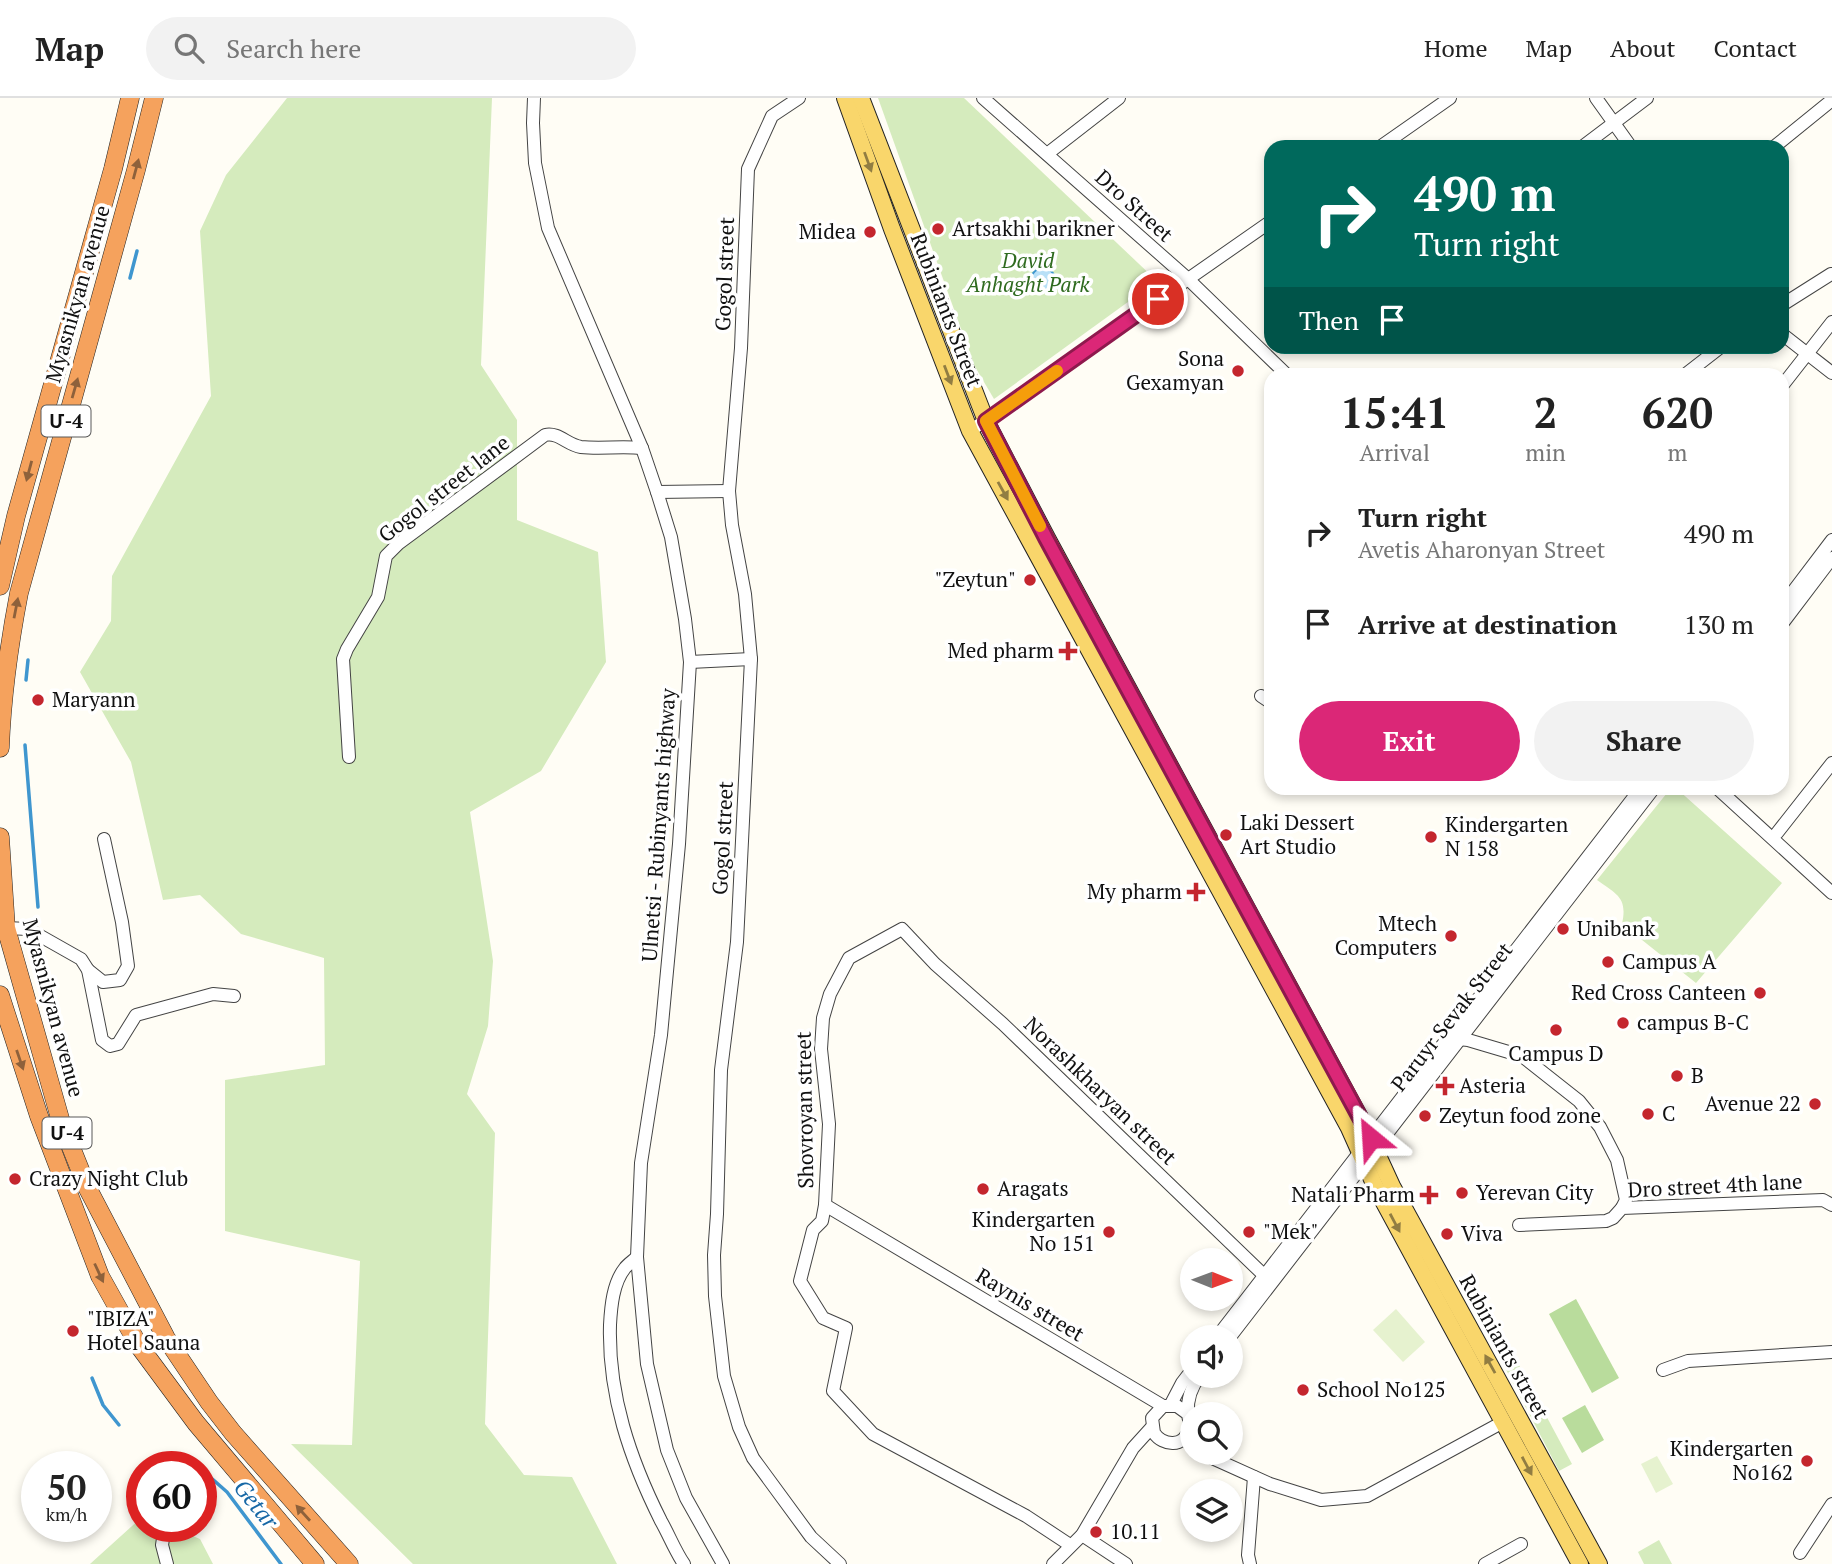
<!DOCTYPE html>
<meta charset="utf-8">
<style>
:root{--surface:#fff;--page:#f2f2f2;--text:#222;--muted:#767676;--line:#e0e0e0;--accent:#db2777}
body{margin:0;font-family:"PT Serif","Noto Sans Armenian",serif;background:var(--page);color:var(--text);height:100vh;display:flex;flex-direction:column;font-size:26px;white-space:nowrap}
*{box-sizing:border-box;margin:0}
p{font-size:23px;color:var(--muted)}
.icon{flex:none;width:38px;height:38px;fill:none;stroke:currentColor;stroke-width:2;stroke-linecap:round;stroke-linejoin:round}
.map{position:relative;flex:1;overflow:hidden}
.sheet{position:absolute;left:1264px;top:270px;width:525px;height:427px;display:flex;flex-direction:column;background:var(--surface);border-radius:21px;box-shadow:0 4px 10px #0003}
.sheet>*{flex:none}
.top-card{position:absolute;left:1264px;top:42px;width:525px;height:214px;border-radius:21px;box-shadow:0 4px 10px #0003;background:#00695c;color:#fff;overflow:hidden}
.needle{width:46px;rotate:91deg}
.controls{position:absolute;left:1180px;top:1150px;display:grid;gap:14px}
.controls a{display:grid;place-items:center;width:63px;height:63px;border-radius:50%;background:var(--surface);box-shadow:0 4px 10px #0003;font-size:35px}
.speed{position:absolute;left:21px;top:1353px;display:flex;gap:14px;font-size:35px;font-weight:700;text-align:center}
.speed>*{display:grid;place-content:center;width:91px;height:91px;border-radius:50%;background:var(--surface);box-shadow:0 4px 10px #0003;line-height:1}
.speed small{font-size:18px;font-weight:400}
.speed .limit{border:10px solid #d22;background:#fff;color:#111}
.pin{position:absolute;display:grid;place-items:center;width:60px;height:60px;color:#fff;margin:-30px;border:4px solid #fff;border-radius:50%;box-shadow:0 2px 7px #0007}
.me{position:absolute;width:77px;margin:-38px;rotate:333deg;stroke-linejoin:round;filter:drop-shadow(0 0 5px #0008)}
.turn{display:flex;align-items:center;gap:24px;height:147px;padding:0 35px;font-size:32px}
.turn .icon{width:91px;height:91px;stroke-width:2.5}
.turn b{display:block;font-size:49px;line-height:60px}
.then{display:flex;align-items:center;height:66px;padding:0 35px;background:#0003;gap:14px;font-size:26px}
.eta{display:flex;justify-content:space-evenly;align-items:center;height:119px;text-align:center}
.eta b{font-size:42px;font-weight:600;line-height:49px}
.action{display:flex;gap:14px;margin-top:auto;padding:14px 35px}
.action a{flex:1;height:80px;border-radius:42px;background:var(--accent);color:#fff;font-size:28px;font-weight:600;line-height:80px;text-align:center}
.action a+a{background:var(--page);color:var(--text)}
ul{padding:0;list-style:none}
li{display:flex;align-items:center;gap:21px;height:91px;padding:0 35px}
li div{flex:1}
li b{display:block;font-size:26px}
li em{font-style:normal}
header{display:flex;align-items:center;gap:42px;box-sizing:border-box;height:98px;padding:0 35px;background:var(--surface);border-bottom:2px solid var(--line)}
header strong{font-size:33px}
nav{display:flex;gap:38px;margin-inline-start:auto;font-size:24px}
.search{width:490px;height:63px;background:var(--page);display:flex;align-items:center;gap:18px;box-sizing:border-box;padding:0 24px;border-radius:38px;color:var(--muted);font-size:26px}
.map>svg:first-child{display:block}
.green{fill:#d5ebbd}
.forest{fill:#b9dc9c}
.pitch{fill:#e6f2cf}
.water{fill:#b9e0f7;stroke:#3f96cf;stroke-width:2}
.lines{fill:none;stroke-linecap:round;stroke-linejoin:round}
.stream{stroke:#3f96cf;stroke-width:3.5}
.minor-casing{stroke:#444;stroke-width:14}
.major-casing{stroke:#222;stroke-width:18}
.highway-casing{stroke:#222;stroke-width:19}
.minor{stroke:#fff;stroke-width:12}
.major{stroke:#f9d66b;stroke-width:16}
.highway{stroke:#f5a25d;stroke-width:18}
.oneway{fill:#917d42}
.oneway2{fill:#8e613b}
.route-casing{stroke:#8e194d;stroke-width:18}
.route{stroke:#db2777;stroke-width:12}
.slow{stroke:#f59e0b;stroke-width:12}
.poi-dot{fill:#c4262e;stroke:#fff;stroke-width:2.5}
.labels{text-anchor:middle;stroke-width:7;stroke-linejoin:round;paint-order:stroke}
.shield{fill:#fff;stroke:#585858;stroke-width:2}
.shield-label{font-size:19px;font-weight:bold;fill:#111}
.street-label{font-size:21px;fill:#111;stroke:#fff}
.poi-label{font-size:21px;fill:#111;stroke:#fff;text-anchor:start}
.park-label{font-size:21px;font-style:italic;fill:#2f6b1f;stroke:#fff}
.water-label{font-size:23px;font-style:italic;fill:#1768a6;stroke:#fff}
</style>
<header>
<strong>Map</strong>
<div class="search"><svg class="icon" aria-label="search" viewBox="0 0 24 24"><circle cx="10" cy="10" r="6"/><path d="M15 15l6 6"/></svg>Search here</div>
<nav><a>Home</a><a>Map</a><a>About</a><a>Contact</a></nav>
</header>
<div class="map">
<svg width="1832" height="1466" viewBox="0 0 1832 1466">
<rect width="100%" height="100%" fill="#fffdf5"/>
<!-- green -->
<g class="green">
<polygon points="287,0 492,0 481,267 517,322 517,422 598,454 606,564 541,673 470,714 493,863 488,928 467,996 495,1035 485,1326 524,1377 572,1379 617,1466 413,1466 291,1346 352,1347 360,1163 225,1133 225,982 325,967 324,860 241,836 200,797 163,802 131,664 80,574 111,523 112,478 211,298 200,133 226,77"/>
<polygon points="878,0 964,0 1157,183 994,301 974,267"/>
<path d="M1671,690H1676L1782,785L1696,885L1622,826C1628,799 1616,796 1597,782Z"/>
<polygon points="1512,1254 1572,1366 1559,1373 1500,1260"/>
<polygon points="142,1419 142,1428 169,1428 200,1441 213,1466 90,1466"/>
<polygon points="1659,1442 1672,1466 1644,1466 1638,1454"/>
</g>
<!-- forest -->
<g class="forest">
<polygon points="1576,1201 1619,1280 1592,1295 1549,1216"/>
<polygon points="1585,1307 1604,1342 1582,1355 1562,1320"/>
</g>
<!-- pitch -->
<g class="pitch">
<polygon points="1396,1211 1425,1244 1403,1264 1373,1232"/>
<polygon points="1657,1358 1673,1386 1656,1395 1641,1366"/>
</g>
<!-- water -->
<circle class="water" cx="1043" cy="182" r="12"/>
<g class="lines">
<!-- stream -->
<g class="stream">
<polyline points="130,180 137,153"/>
<polyline points="26,582 28,562"/>
<polyline points="25,647 38,809"/>
<polyline points="92,1280 103,1307 119,1327"/>
<polyline points="194,1365 198,1368"/>
<polyline points="201,1371 227,1394 281,1466"/>
</g>
<defs>
<g id="minor">
<polyline points="534,0 533,25 535,65 548,130 642,350 657,394 671,439 685,521 690,564 679,746 661,937 641,1065 637,1159 647,1266 667,1352 686,1400 723,1466"/>
<polyline points="799,0 772,18 748,71 741,250 729,393 732,427 745,496 751,561 737,844 721,972 717,1116 714,1157 715,1198 724,1278 739,1329 753,1360 811,1439 840,1466"/>
<polyline points="983,0 1187,180 1286,276"/>
<polyline points="1596,0 1631,49"/>
<polyline points="1380,49 1450,0"/>
<polyline points="1582,49 1647,0"/>
<polyline points="1774,49 1832,2"/>
<polyline points="1047,56 1119,0"/>
<polyline points="1782,207 1831,176"/>
<polyline points="1782,236 1832,275"/>
<polyline points="1686,276 1722,248"/>
<polyline points="1782,288 1832,224"/>
<polyline points="970,333 1270,124"/>
<polyline points="657,394 729,393"/>
<polyline points="1782,508 1832,442"/>
<polyline points="1782,526 1832,460"/>
<polyline points="690,564 751,561"/>
<polyline points="1261,598 1270,604"/>
<path d="M349,659L343,561L347,551L378,499L386,458L398,446L545,337C559,334 567,347 581,349C600,351 621,348 642,350"/>
<polyline points="1717,690 1832,795"/>
<polyline points="1777,735 1832,665"/>
<polyline points="6,830 28,831 81,861 88,872 102,942 110,948 118,946 136,917 213,896 234,898"/>
<polyline points="88,872 103,884 120,882 128,868 122,824 104,741"/>
<polyline points="1459,941 1468,942 1522,958 1579,1003 1600,1029 1617,1062 1626,1102 1622,1110"/>
<polyline points="825,1107 1163,1308"/>
<polyline points="1519,1127 1606,1123 1613,1120 1622,1110 1823,1102 1832,1107"/>
<path d="M637,1159C633,1163 628,1166 625,1170C613,1185 611,1208 610,1227C608,1297 630,1361 661,1423C669,1437 675,1453 684,1466"/>
<polyline points="1217,1239 1641,690"/>
<polyline points="1230,1239 1654,690"/>
<polyline points="1663,1272 1688,1263 1832,1254"/>
<polyline points="1171,1306 1182,1285 1192,1272"/>
<path d="M1188,1316L1177,1308H1163L1152,1320L1154,1335C1163,1348 1184,1350 1189,1331C1191,1325 1188,1321 1188,1315C1187,1301 1192,1288 1200,1278"/>
<polyline points="1199,1354 1270,1386 1321,1402 1367,1398 1503,1324"/>
<polyline points="165,1428 162,1447 167,1466"/>
<polyline points="1082,1437 1126,1466"/>
<polyline points="1070,1447 1026,1418 873,1336 833,1293 846,1230 823,1220 800,1183 813,1132 822,1123 825,1107 829,1026 821,951 823,920 830,896 849,860 902,831 935,866 1003,926 1271,1184"/>
<polyline points="1800,1455 1832,1406"/>
<polyline points="1053,1466 1082,1437 1133,1350 1152,1329"/>
<polyline points="1250,1466 1248,1457 1254,1379"/>
<polyline points="1485,1466 1521,1446"/>
</g>
<g id="major">
<polyline points="845,0 892,131 970,333 1349,1030 1375,1088 1580,1466"/>
<polyline points="861,0 986,323 1047,440 1364,1027 1392,1088 1599,1466"/>
</g>
<g id="highway">
<polyline points="0,488 16,418 113,71 130,0"/>
<path d="M0,650C2,597 9,547 19,495L136,72L154,0"/>
<polyline points="0,739 6,830 61,1024 87,1089 166,1240 209,1304 233,1335 349,1466"/>
<polyline points="0,897 39,1018 100,1178 139,1248 196,1325 315,1466"/>
</g>
</defs>
<!-- minor casing -->
<use href="#minor" class="minor-casing"/>
<!-- major casing -->
<use href="#major" class="major-casing"/>
<!-- highway casing -->
<use href="#highway" class="highway-casing"/>
<!-- minor -->
<use href="#minor" class="minor"/>
<!-- major -->
<use href="#major" class="major"/>
<!-- highway -->
<use href="#highway" class="highway"/>
</g>
<!-- one-way arrows -->
<defs><path id="oneway-solid" d="M-6-.8H1V-3.2L6.5 0L1 3.2V.8H-6Z" transform="scale(1.75)"/></defs>
<g class="oneway">
<use href="#oneway-solid" transform="translate(868 64) rotate(70)"/>
<use href="#oneway-solid" transform="translate(948 277) rotate(69)"/>
<use href="#oneway-solid" transform="translate(1003 393) rotate(61)"/>
<use href="#oneway-solid" transform="translate(1395 1125) rotate(62)"/>
<use href="#oneway-solid" transform="translate(1490 1266) rotate(-119)"/>
<use href="#oneway-solid" transform="translate(1527 1368) rotate(62)"/>
</g>
<g class="oneway2">
<use href="#oneway-solid" transform="translate(136 71) rotate(-75)"/>
<use href="#oneway-solid" transform="translate(75 290) rotate(-74)"/>
<use href="#oneway-solid" transform="translate(29 373) rotate(105)"/>
<use href="#oneway-solid" transform="translate(16 510) rotate(-79)"/>
<use href="#oneway-solid" transform="translate(20 962) rotate(71)"/>
<use href="#oneway-solid" transform="translate(99 1175) rotate(65)"/>
<use href="#oneway-solid" transform="translate(303 1415) rotate(-132)"/>
</g>
<g class="lines">
<defs>
<polyline id="route" points="1158,201 986,323 1046,440 1371,1040"/>
</defs>
<!-- route casing -->
<use href="#route" class="route-casing"/>
<!-- route -->
<use href="#route" class="route"/>
<!-- slow -->
<polyline class="slow" points="1040,428 986,323 1057,273"/>
</g>
<!-- markers -->
<g class="poi-dot">
<circle cx="938" cy="131" r="7"/>
<circle cx="870" cy="134" r="7"/>
<circle cx="1238" cy="273" r="7"/>
<circle cx="1030" cy="482" r="7"/>
<path d="M1064.5 542.5h7v7h7v7h-7v7h-7v-7h-7v-7h7z"/>
<circle cx="38" cy="602" r="7"/>
<circle cx="1226" cy="737" r="7"/>
<circle cx="1431" cy="739" r="7"/>
<path d="M1192.5 783.5h7v7h7v7h-7v7h-7v-7h-7v-7h7z"/>
<circle cx="1563" cy="831" r="7"/>
<circle cx="1451" cy="838" r="7"/>
<circle cx="1608" cy="864" r="7"/>
<circle cx="1760" cy="895" r="7"/>
<circle cx="1623" cy="925" r="7"/>
<circle cx="1556" cy="932" r="7"/>
<circle cx="1677" cy="978" r="7"/>
<path d="M1441.5 977.5h7v7h7v7h-7v7h-7v-7h-7v-7h7z"/>
<circle cx="1815" cy="1006" r="7"/>
<circle cx="1648" cy="1016" r="7"/>
<circle cx="1425" cy="1018" r="7"/>
<circle cx="15" cy="1081" r="7"/>
<circle cx="983" cy="1091" r="7"/>
<circle cx="1462" cy="1095" r="7"/>
<path d="M1425.5 1086.5h7v7h7v7h-7v7h-7v-7h-7v-7h7z"/>
<circle cx="1109" cy="1134" r="7"/>
<circle cx="1249" cy="1134" r="7"/>
<circle cx="1447" cy="1136" r="7"/>
<circle cx="73" cy="1233" r="7"/>
<circle cx="1303" cy="1292" r="7"/>
<circle cx="1807" cy="1363" r="7"/>
<circle cx="1096" cy="1434" r="7"/>
</g>
<g class="labels">
<!-- shield labels -->
<g class="shield">
<rect x="41.5" y="307.5" width="49" height="31" rx="5"/>
<rect x="42.5" y="1019.5" width="49" height="31" rx="5"/>
</g>
<g class="shield-label">
<text x="66" y="330">Մ-4</text>
<text x="67" y="1042">Մ-4</text>
</g>
<!-- street labels -->
<g class="street-label">
<text transform="translate(1134 108) rotate(42)" y="7">Dro Street</text>
<text transform="translate(725 176) rotate(-88)" y="7">Gogol street</text>
<text transform="translate(78 196) rotate(-74)" y="7">Myasnikyan avenue</text>
<text transform="translate(946 212) rotate(69)" y="7">Rubiniants Street</text>
<text transform="translate(444 391) rotate(-38)" y="7">Gogol street lane</text>
<text transform="translate(659 727) rotate(-86)" y="7">Ulnetsi - Rubinyants highway</text>
<text transform="translate(723 740) rotate(-87)" y="7">Gogol street</text>
<text transform="translate(53 910) rotate(75)" y="7">Myasnikyan avenue</text>
<text transform="translate(1452 919) rotate(-52)" y="7">Paruyr Sevak Street</text>
<text transform="translate(1100 993) rotate(44)" y="7">Norashkharyan street</text>
<text transform="translate(805 1012) rotate(-91)" y="7">Shovroyan street</text>
<text transform="translate(1715 1088) rotate(-3)" y="7">Dro street 4th lane</text>
<text transform="translate(1030 1207) rotate(31)" y="7">Raynis street</text>
<text transform="translate(1504 1249) rotate(61)" y="7">Rubiniants street</text>
</g>
<!-- poi labels -->
<g class="poi-label">
<text x="952" y="138">Artsakhi barikner</text>
<text x="856" y="141" text-anchor="end">Midea</text>
<text x="1224" y="268" text-anchor="end">Sona<tspan x="1224" dy="24">Gexamyan</tspan></text>
<text x="1016" y="489" text-anchor="end">"Zeytun"</text>
<text x="1054" y="560" text-anchor="end">Med pharm</text>
<text x="52" y="609">Maryann</text>
<text x="1240" y="732">Laki Dessert<tspan x="1240" dy="24">Art Studio</tspan></text>
<text x="1445" y="734">Kindergarten<tspan x="1445" dy="24">N 158</tspan></text>
<text x="1182" y="801" text-anchor="end">My pharm</text>
<text x="1437" y="833" text-anchor="end">Mtech<tspan x="1437" dy="24">Computers</tspan></text>
<text x="1577" y="838">Unibank</text>
<text x="1622" y="871">Campus A</text>
<text x="1746" y="902" text-anchor="end">Red Cross Canteen</text>
<text x="1637" y="932">campus B-C</text>
<text x="1556" y="963" text-anchor="middle">Campus D</text>
<text x="1691" y="985">B</text>
<text x="1459" y="995">Asteria</text>
<text x="1801" y="1013" text-anchor="end">Avenue 22</text>
<text x="1662" y="1023">C</text>
<text x="1439" y="1025">Zeytun food zone</text>
<text x="29" y="1088">Crazy Night Club</text>
<text x="997" y="1098">Aragats</text>
<text x="1476" y="1102">Yerevan City</text>
<text x="1415" y="1104" text-anchor="end">Natali Pharm</text>
<text x="1095" y="1129" text-anchor="end">Kindergarten<tspan x="1095" dy="24">No 151</tspan></text>
<text x="1263" y="1141">"Mek"</text>
<text x="1461" y="1143">Viva</text>
<text x="87" y="1228">"IBIZA"<tspan x="87" dy="24">Hotel Sauna</tspan></text>
<text x="1317" y="1299">School No125</text>
<text x="1793" y="1358" text-anchor="end">Kindergarten<tspan x="1793" dy="24">No162</tspan></text>
<text x="1110" y="1441">10.11</text>
</g>
<!-- park labels -->
<g class="park-label">
<text x="1028" y="170">David<tspan x="1028" dy="24">Anhaght Park</tspan></text>
</g>
<!-- water labels -->
<g class="water-label">
<text transform="translate(256 1406) rotate(51)" y="8">Getar</text>
</g>
</g>
</svg>
<div class="controls">
<a><svg class="needle" viewBox="-14 -14 28 28"><path d="M0-13l5 13h-10z" fill="#e53935"/><path d="M0 13l5-13h-10z" fill="#767676"/></svg></a>
<a><svg class="icon" aria-label="sound" viewBox="0 0 24 24"><path d="M4 9h4l5-4v14l-5-4H4zM17 9q2 3 0 6"/></svg></a>
<a><svg class="icon" aria-label="search" viewBox="0 0 24 24"><circle cx="10" cy="10" r="6"/><path d="M15 15l6 6"/></svg></a>
<a><svg class="icon" aria-label="layers" viewBox="0 0 24 24"><path d="M12 4l9 5-9 5-9-5zM3 14l9 5 9-5"/></svg></a>
</div>
<div class="speed"><div>50<small>km/h</small></div><div class="limit">60</div></div>
<div class="pin" style="left:1158px;top:201px;background:#d93025"><svg class="icon" aria-label="arrive" viewBox="0 0 24 24"><path d="M6 21V4h12l-3 4 3 4H6"/></svg></div>
<svg class="me" style="left:1371px;top:1040px" viewBox="-20 -20 40 40"><path d="M0-17L14 15 0 8-14 15z" fill="#db2777" stroke="#fff" stroke-width="4"/></svg>
<div class="top-card">
<div class="turn"><svg class="icon" aria-label="right" viewBox="0 0 24 24"><path d="M7 20v-9h11M14 6l5 5-5 5"/></svg><div><b>490 m</b>Turn right</div></div>
<div class="then">Then<svg class="icon" aria-label="arrive" viewBox="0 0 24 24"><path d="M6 21V4h12l-3 4 3 4H6"/></svg></div>
</div>
<section class="sheet">
<div class="eta">
<div><b>15:41</b><p>Arrival</p></div>
<div><b>2</b><p>min</p></div>
<div><b>620</b><p>m</p></div>
</div>
<ul>
<li><svg class="icon" aria-label="right" viewBox="0 0 24 24"><path d="M7 20v-9h11M14 6l5 5-5 5"/></svg><div><b>Turn right</b><p>Avetis Aharonyan Street</p></div><em>490 m</em></li>
<li><svg class="icon" aria-label="arrive" viewBox="0 0 24 24"><path d="M6 21V4h12l-3 4 3 4H6"/></svg><div><b>Arrive at destination</b></div><em>130 m</em></li>
</ul>
<div class="action"><a>Exit</a><a>Share</a></div>
</section>
</div>
